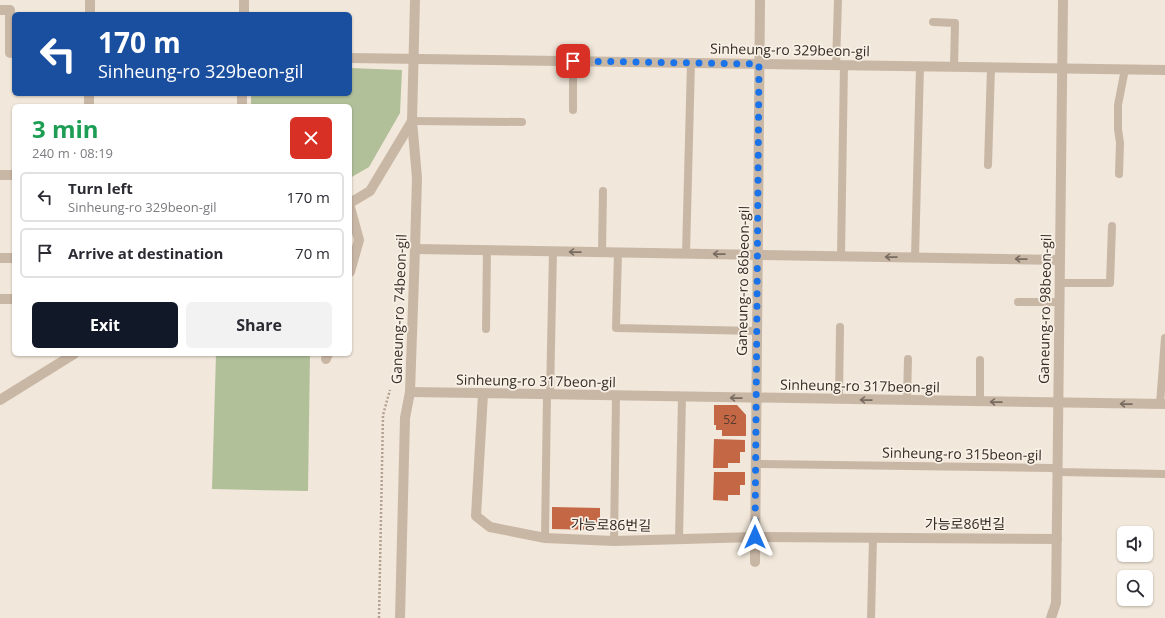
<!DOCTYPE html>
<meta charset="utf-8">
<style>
:root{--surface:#fff;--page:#f2f2f3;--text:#2b2b33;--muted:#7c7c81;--line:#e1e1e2;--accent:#111827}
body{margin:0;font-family:"Open Sans","Noto Sans KR",sans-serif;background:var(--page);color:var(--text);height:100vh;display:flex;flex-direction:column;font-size:15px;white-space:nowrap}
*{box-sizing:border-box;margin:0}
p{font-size:13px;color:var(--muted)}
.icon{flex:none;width:22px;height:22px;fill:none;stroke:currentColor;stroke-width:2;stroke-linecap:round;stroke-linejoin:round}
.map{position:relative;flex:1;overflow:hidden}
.panel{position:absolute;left:12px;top:104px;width:340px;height:252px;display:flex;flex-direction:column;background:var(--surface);border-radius:6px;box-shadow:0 1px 3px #0004}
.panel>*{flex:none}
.hud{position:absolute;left:12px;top:12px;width:340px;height:84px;border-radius:6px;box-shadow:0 1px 3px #0004;background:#1a4fa0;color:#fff;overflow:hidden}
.controls{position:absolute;left:1117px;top:526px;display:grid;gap:8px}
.controls a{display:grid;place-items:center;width:36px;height:36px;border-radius:6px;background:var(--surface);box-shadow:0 1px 3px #0004;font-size:20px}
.pin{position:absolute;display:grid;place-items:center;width:34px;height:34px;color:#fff;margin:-17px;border-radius:8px;box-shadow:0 2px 6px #0006}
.me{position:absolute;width:44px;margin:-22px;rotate:0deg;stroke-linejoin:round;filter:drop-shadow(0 0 3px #0008)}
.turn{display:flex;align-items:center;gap:14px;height:84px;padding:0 20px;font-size:18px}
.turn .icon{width:52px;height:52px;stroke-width:2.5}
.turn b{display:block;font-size:28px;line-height:34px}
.round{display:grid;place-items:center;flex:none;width:42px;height:42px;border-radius:6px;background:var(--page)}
.headline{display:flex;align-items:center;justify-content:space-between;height:68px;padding:0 20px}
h1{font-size:24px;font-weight:700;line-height:30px;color:#1e9e55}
.cta{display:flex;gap:8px;margin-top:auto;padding:8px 20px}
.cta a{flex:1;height:46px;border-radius:6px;background:var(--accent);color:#fff;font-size:16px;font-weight:700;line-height:46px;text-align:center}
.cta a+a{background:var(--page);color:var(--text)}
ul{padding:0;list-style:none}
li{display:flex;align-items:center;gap:12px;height:50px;margin:0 8px 6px;padding:0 12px;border:2px solid var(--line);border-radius:6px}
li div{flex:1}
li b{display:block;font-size:15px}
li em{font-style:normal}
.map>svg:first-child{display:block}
.green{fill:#b2c09a}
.building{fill:#c46745}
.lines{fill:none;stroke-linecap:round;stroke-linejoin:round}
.path{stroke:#b5a191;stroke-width:2.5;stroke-dasharray:2 2;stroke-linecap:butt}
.lane{stroke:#c9b7a6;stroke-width:8}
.street{stroke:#c9b7a6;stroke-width:10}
.oneway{stroke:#786b60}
.route{stroke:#1a73e8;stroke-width:7;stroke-dasharray:0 12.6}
.labels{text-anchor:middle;stroke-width:3.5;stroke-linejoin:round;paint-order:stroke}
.number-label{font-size:12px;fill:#593b2e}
.street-label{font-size:14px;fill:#352c27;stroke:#f9f1e6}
</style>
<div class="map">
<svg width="1165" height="618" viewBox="0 0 1165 618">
<rect width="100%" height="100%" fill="#f1e7da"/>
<!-- green -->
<g class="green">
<polygon points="350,68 402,70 400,113 369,167 350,178 350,106 251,106 251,94 350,94"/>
<polygon points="216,354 310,354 308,491 212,489"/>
</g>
<!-- building -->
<g class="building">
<polygon points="714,405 737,405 746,415 746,436 722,436 722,430 716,430 716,425 714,425"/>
<polygon points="714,439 745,440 745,452 740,452 740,463 728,463 728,468 713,468"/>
<polygon points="714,472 745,472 745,485 740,485 740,495 728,495 728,501 713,500"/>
<polygon points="552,507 600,508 600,530 552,529"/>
</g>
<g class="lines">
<!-- path -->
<polyline class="path" points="379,618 383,415 390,390"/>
<!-- lane -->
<g class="lane">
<polyline points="933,22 955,23 954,67"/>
<polyline points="836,65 838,0"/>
<polyline points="573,110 573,61"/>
<polyline points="412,121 522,122"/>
<polyline points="988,165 991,67"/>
<polyline points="1119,174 1120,143 1118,129 1118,105 1125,69"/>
<polyline points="602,252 603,191"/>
<polyline points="618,252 616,328 757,331"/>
<polyline points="686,253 691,63"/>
<polyline points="841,256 844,65"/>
<polyline points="915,257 920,66"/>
<polyline points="1060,283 1110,283 1112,226"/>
<polyline points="1018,302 1060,302"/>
<polyline points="486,329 487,250"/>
<polyline points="980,360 980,402"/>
<polyline points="550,395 553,251"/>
<polyline points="839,399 840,327"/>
<polyline points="907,400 908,359"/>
<polyline points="1160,404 1165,338"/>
<polyline points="756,464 1053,468 1058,472 1165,474"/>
<polyline points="545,538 547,395"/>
<polyline points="679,539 682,397"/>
<polyline points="614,541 616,396"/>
<polyline points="871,618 873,538"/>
</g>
<!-- street -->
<g class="street">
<polyline points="0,10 10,10 10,53"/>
<polyline points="90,14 90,0"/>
<polyline points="244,14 244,0"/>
<polyline points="350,58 1165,70"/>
<polyline points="89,106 89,94"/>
<polyline points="242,106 242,94"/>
<polyline points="0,175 14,175"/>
<polyline points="350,203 370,191 412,121"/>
<polyline points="350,207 359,240 350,272"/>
<polyline points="415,249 1060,260"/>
<polyline points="0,258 14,258"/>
<polyline points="0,299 14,299"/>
<polyline points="326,359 328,354"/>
<polyline points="410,392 1165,404"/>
<polyline points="483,394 476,516 490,527 545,538 614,541 755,537 1057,539"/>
<polyline points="0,400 74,354"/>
<polyline points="755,562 760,0"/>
<polyline points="400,618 405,418 410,392 415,249 417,178 412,121 415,0"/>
<polyline points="1051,618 1056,603 1063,0"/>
</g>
</g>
<!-- one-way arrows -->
<defs><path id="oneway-shaft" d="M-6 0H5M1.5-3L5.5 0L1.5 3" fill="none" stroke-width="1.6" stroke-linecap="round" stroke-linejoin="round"/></defs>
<g class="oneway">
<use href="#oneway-shaft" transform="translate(575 252) rotate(-179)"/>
<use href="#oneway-shaft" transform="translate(719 254) rotate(-179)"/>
<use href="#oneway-shaft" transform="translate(891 257) rotate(-179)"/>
<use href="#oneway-shaft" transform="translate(1021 259) rotate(-179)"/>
<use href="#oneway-shaft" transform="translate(736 398) rotate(-179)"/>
<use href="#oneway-shaft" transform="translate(866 400) rotate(-179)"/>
<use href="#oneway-shaft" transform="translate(996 402) rotate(-179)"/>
<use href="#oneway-shaft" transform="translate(1126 404) rotate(-179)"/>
</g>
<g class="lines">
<!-- route -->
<polyline class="route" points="573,61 759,64 755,537"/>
</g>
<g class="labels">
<!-- number labels -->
<g class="number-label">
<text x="730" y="424">52</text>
</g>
<!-- street labels -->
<g class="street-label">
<text transform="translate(790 50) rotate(1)" y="5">Sinheung-ro 329beon-gil</text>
<text transform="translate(743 281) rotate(-89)" y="5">Ganeung-ro 86beon-gil</text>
<text transform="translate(399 309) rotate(-88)" y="5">Ganeung-ro 74beon-gil</text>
<text transform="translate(1045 309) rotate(-89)" y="5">Ganeung-ro 98beon-gil</text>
<text transform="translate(536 381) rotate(1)" y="5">Sinheung-ro 317beon-gil</text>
<text transform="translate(860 386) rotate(1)" y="5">Sinheung-ro 317beon-gil</text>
<text transform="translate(962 454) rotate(1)" y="5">Sinheung-ro 315beon-gil</text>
<text x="965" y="529">가능로86번길</text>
<text transform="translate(611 525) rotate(1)" y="5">가능로86번길</text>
</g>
</g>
</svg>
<div class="controls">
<a><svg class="icon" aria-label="sound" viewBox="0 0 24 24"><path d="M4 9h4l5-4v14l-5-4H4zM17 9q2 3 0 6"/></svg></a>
<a><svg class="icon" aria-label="search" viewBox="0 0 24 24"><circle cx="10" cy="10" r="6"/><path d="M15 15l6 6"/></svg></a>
</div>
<div class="pin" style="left:573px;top:61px;background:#d93025"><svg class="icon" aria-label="arrive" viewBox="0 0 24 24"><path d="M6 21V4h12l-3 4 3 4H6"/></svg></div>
<svg class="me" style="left:755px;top:537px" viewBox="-20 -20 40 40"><path d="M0-17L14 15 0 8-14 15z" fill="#1a73e8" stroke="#fff" stroke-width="4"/></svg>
<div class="hud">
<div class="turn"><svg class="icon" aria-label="left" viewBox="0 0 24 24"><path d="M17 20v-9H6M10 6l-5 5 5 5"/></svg><div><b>170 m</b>Sinheung-ro 329beon-gil</div></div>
</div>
<section class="panel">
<div class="headline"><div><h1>3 min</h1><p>240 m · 08:19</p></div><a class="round" style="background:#d93025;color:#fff"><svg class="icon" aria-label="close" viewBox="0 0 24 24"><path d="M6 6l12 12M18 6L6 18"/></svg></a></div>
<ul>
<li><svg class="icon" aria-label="left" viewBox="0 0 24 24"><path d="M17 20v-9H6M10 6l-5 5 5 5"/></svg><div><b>Turn left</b><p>Sinheung-ro 329beon-gil</p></div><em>170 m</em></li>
<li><svg class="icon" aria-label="arrive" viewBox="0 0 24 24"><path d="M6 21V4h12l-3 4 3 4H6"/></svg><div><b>Arrive at destination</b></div><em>70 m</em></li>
</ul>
<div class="cta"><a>Exit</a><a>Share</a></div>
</section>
</div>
